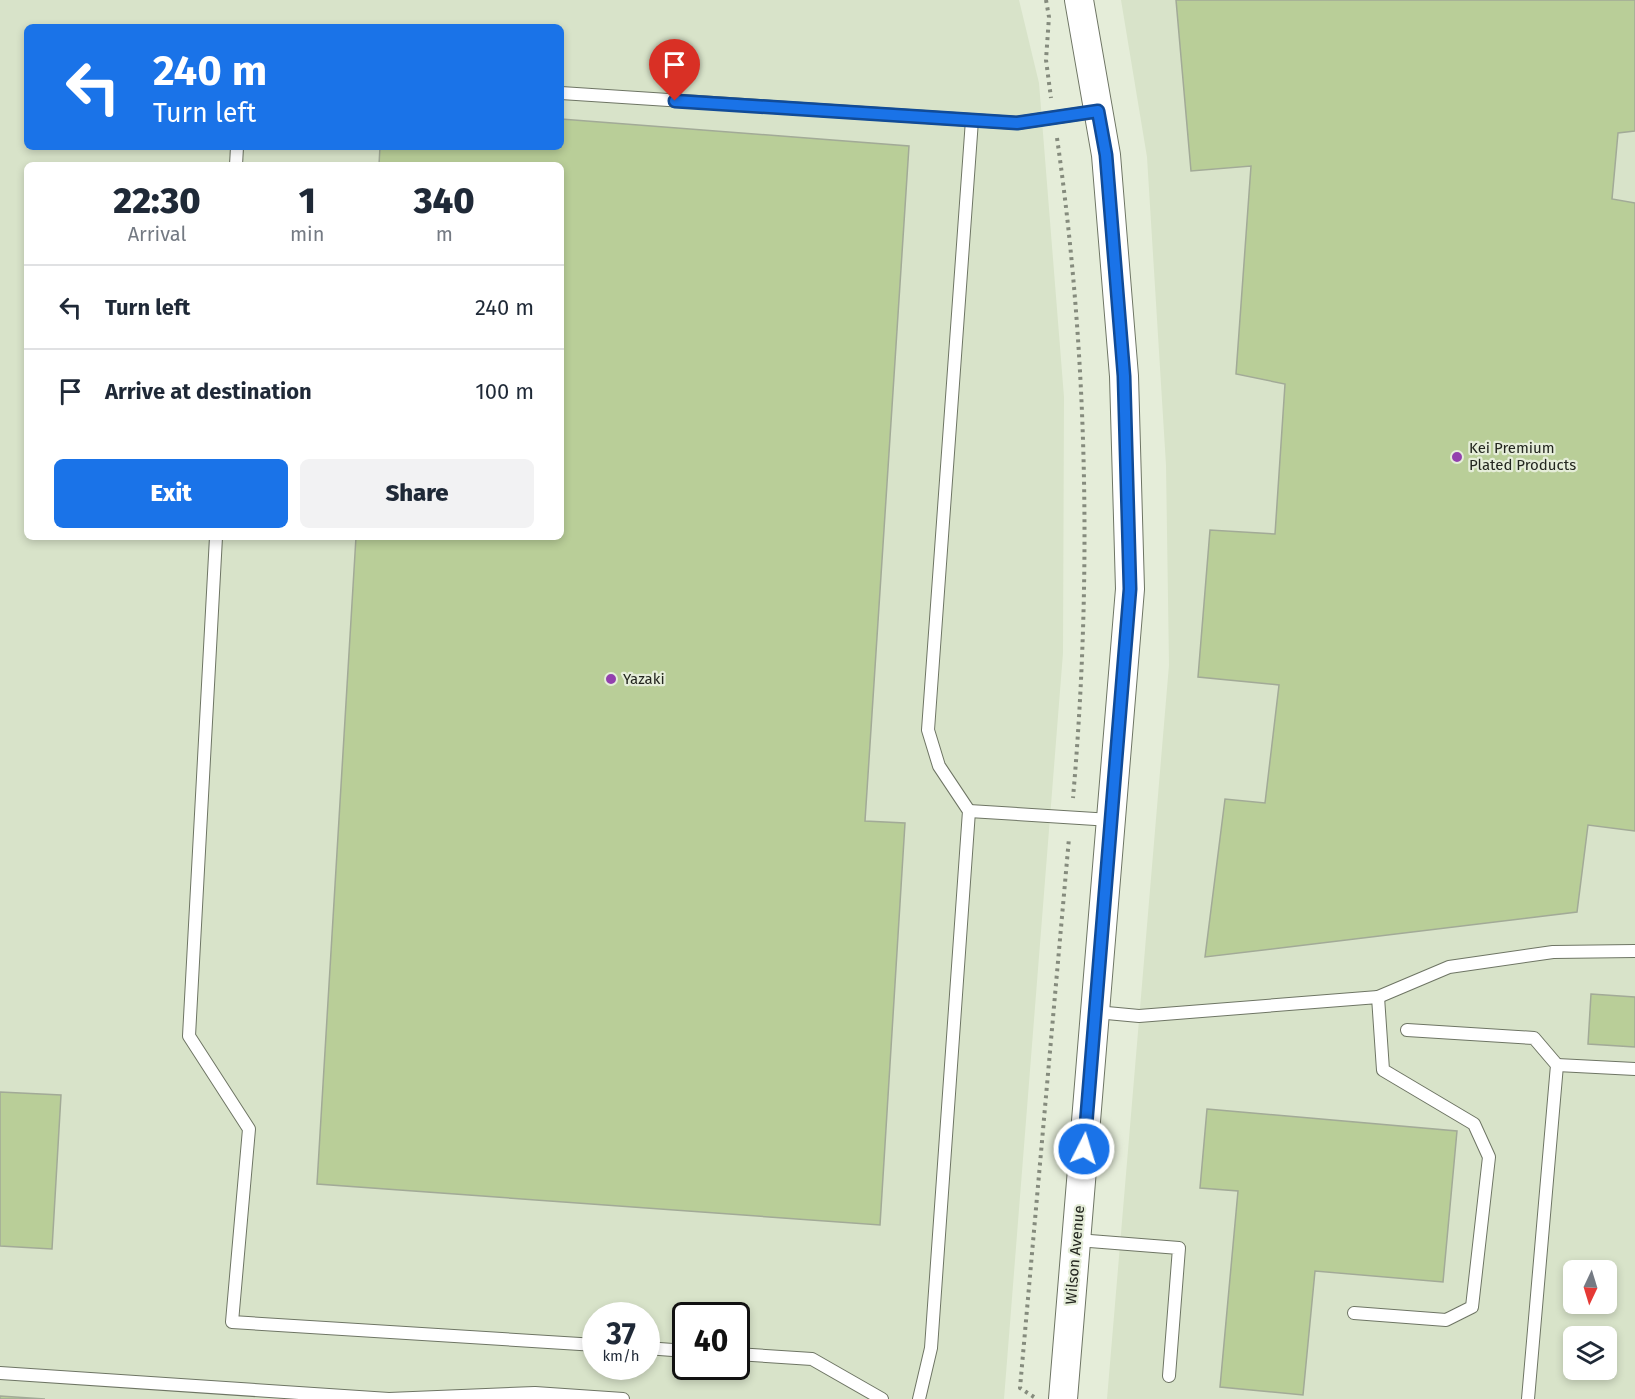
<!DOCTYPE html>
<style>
:root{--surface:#fff;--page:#f2f2f3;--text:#1f2937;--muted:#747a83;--line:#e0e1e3;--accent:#1a73e8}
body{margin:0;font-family:"Fira Sans",sans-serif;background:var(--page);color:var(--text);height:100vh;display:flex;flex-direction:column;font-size:22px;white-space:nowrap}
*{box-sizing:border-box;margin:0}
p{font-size:20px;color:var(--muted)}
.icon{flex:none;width:33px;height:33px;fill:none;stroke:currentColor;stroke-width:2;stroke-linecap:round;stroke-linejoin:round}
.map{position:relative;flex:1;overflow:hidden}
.details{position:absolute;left:24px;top:162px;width:540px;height:378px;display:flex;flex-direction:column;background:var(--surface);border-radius:9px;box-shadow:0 3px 9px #0003}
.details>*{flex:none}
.guide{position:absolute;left:24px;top:24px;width:540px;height:126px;border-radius:9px;box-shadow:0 3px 9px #0003;background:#1a73e8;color:#fff;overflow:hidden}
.needle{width:39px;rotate:184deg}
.buttons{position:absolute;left:1563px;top:1260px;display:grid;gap:12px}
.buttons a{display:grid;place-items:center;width:54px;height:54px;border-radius:9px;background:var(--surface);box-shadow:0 3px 9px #0003;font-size:30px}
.speed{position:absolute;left:582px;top:1302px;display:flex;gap:12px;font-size:30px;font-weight:700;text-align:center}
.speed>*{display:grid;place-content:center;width:78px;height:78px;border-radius:50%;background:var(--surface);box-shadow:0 3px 9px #0003;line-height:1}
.speed small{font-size:15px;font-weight:400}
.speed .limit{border:3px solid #111;border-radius:9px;background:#fff;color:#111}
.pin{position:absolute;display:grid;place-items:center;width:51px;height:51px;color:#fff;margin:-62px -26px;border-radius:50% 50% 50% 0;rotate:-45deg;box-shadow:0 0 6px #0007}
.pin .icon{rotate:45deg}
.me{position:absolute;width:66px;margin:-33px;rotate:5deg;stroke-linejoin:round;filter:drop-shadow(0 0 4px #0008)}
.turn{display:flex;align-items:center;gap:21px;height:126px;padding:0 30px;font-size:27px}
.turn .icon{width:78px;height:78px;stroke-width:2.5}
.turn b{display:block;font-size:42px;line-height:51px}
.eta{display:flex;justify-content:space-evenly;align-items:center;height:102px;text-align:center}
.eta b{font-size:36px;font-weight:800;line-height:42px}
.action{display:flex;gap:12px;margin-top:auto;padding:12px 30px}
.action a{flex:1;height:69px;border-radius:9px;background:var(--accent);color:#fff;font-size:24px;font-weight:800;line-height:69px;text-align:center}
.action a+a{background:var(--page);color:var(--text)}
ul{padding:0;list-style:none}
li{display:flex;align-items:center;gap:18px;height:84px;padding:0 30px;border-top:2px solid var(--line)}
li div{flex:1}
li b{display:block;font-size:22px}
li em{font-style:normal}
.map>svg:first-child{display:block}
.built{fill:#d8e3c9;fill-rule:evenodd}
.building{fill:#b9ce98;stroke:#a2aa97;stroke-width:1.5}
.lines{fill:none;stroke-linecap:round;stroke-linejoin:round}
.service-casing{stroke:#6e7564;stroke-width:14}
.tertiary-casing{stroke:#6e7564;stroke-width:30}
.path{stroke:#858b7d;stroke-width:4;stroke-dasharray:3 4.5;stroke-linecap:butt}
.service{stroke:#fff;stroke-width:12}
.tertiary{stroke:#fff;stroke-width:28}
.route-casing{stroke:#114b97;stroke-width:15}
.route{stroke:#1a73e8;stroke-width:10}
.poi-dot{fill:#9340ae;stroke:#e5edd9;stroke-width:2}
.labels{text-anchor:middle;stroke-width:4.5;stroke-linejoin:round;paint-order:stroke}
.poi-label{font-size:15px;fill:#23261f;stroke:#e5edd9;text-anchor:start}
.street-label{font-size:15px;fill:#23261f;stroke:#e5edd9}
</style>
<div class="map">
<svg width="1635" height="1399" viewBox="0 0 1635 1399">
<rect width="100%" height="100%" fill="#e5edd9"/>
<!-- built -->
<g class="built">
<path d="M0,0H1019L1039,83L1064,397L1063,653L1004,1399H0ZM27,27H561V147H27ZM27,165H561V537H27ZM596,1316H646V1366H596ZM686,1316H736V1366H686Z"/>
<path d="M1121,0H1635V1399H1107L1169,665L1166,465L1147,157ZM1574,1270H1606V1304H1574ZM1574,1336H1606V1370H1574Z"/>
</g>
<!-- building -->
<g class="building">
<polygon points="1176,0 1635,0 1635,131 1618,133 1612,199 1635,203 1635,831 1588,825 1577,912 1205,957 1225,799 1265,803 1279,685 1198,677 1210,530 1275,534 1285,384 1236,374 1251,166 1191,171"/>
<polygon points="561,119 909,146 865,821 905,823 880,1225 317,1184 356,537 561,537 561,165 379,165 380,147 561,147"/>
<polygon points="1591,994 1635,997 1635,1047 1588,1044"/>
<polygon points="0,1092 61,1095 52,1249 0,1246"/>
<polygon points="1207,1109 1457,1131 1443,1282 1315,1271 1303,1395 1220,1387 1238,1191 1200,1188"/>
<polygon points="0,1396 45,1399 0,1399"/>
</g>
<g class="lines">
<defs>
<g id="service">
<polyline points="561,93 1017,123 1098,111"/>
<polyline points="236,165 237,147"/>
<polyline points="216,537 189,1036 249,1129 232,1322 596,1345"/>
<polyline points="969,811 1111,820"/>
<polyline points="1378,997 1449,967 1553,952 1635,951"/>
<polyline points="1096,1012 1139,1016 1378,997 1383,1070 1474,1124 1489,1157 1472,1307 1446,1320 1354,1313"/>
<polyline points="1407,1030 1534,1038 1557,1065 1528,1399"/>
<polyline points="1557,1065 1635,1069"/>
<polyline points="1077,1240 1179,1248 1169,1376"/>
<polyline points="646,1348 686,1351"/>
<polyline points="736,1354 812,1359 882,1399"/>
<polyline points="0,1373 389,1399 535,1393 623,1399"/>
<polyline points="919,1399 931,1348 969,811 939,766 928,730 972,120"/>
</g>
<polyline id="tertiary" points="1063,1399 1130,589 1124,376 1106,155 1079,0"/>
</defs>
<!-- service casing -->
<use href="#service" class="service-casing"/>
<!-- tertiary casing -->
<use href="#tertiary" class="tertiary-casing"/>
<!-- path -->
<g class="path">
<polyline points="1046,0 1049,17 1046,60 1051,98"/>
<path d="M1057,138C1088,354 1092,581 1073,798"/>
<polyline points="1034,1397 1020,1388 1069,838"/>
</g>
<!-- service -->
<use href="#service" class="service"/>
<!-- tertiary -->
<use href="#tertiary" class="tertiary"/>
</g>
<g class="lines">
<defs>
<polyline id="route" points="675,101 1017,123 1098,111 1106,155 1124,376 1130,589 1084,1149"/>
</defs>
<!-- route casing -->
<use href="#route" class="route-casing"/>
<!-- route -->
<use href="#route" class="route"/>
</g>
<!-- markers -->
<g class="poi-dot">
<circle cx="1457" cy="457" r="6"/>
<circle cx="611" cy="679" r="6"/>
</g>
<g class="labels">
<!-- poi labels -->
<g class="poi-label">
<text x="1469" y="453">Kei Premium<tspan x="1469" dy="17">Plated Products</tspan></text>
<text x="623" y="684">Yazaki</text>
</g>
<!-- street labels -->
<g class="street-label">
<text transform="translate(1075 1255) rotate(-85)" y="5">Wilson Avenue</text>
</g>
</g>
</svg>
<div class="buttons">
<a><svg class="needle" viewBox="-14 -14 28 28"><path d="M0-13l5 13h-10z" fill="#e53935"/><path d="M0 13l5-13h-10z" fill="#747a83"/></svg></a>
<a><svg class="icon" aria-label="layers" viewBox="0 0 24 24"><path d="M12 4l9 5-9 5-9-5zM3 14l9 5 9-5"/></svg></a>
</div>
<div class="speed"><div>37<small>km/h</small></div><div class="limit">40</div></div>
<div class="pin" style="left:675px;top:101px;background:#d93025"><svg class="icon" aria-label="arrive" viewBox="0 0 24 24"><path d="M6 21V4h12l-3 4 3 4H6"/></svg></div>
<svg class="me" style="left:1084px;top:1149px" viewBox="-20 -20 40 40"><circle r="17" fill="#1a73e8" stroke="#fff" stroke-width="3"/><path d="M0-11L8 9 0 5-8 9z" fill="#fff"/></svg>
<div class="guide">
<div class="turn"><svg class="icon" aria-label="left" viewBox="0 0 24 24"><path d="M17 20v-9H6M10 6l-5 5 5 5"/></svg><div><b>240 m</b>Turn left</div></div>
</div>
<section class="details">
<div class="eta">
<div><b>22:30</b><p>Arrival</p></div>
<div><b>1</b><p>min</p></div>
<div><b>340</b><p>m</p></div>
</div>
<ul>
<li><svg class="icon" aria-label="left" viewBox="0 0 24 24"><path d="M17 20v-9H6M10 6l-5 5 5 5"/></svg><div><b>Turn left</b></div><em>240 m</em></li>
<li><svg class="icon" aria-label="arrive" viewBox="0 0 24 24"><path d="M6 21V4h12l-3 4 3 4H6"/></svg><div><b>Arrive at destination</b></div><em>100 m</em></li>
</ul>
<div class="action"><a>Exit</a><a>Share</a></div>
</section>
</div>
